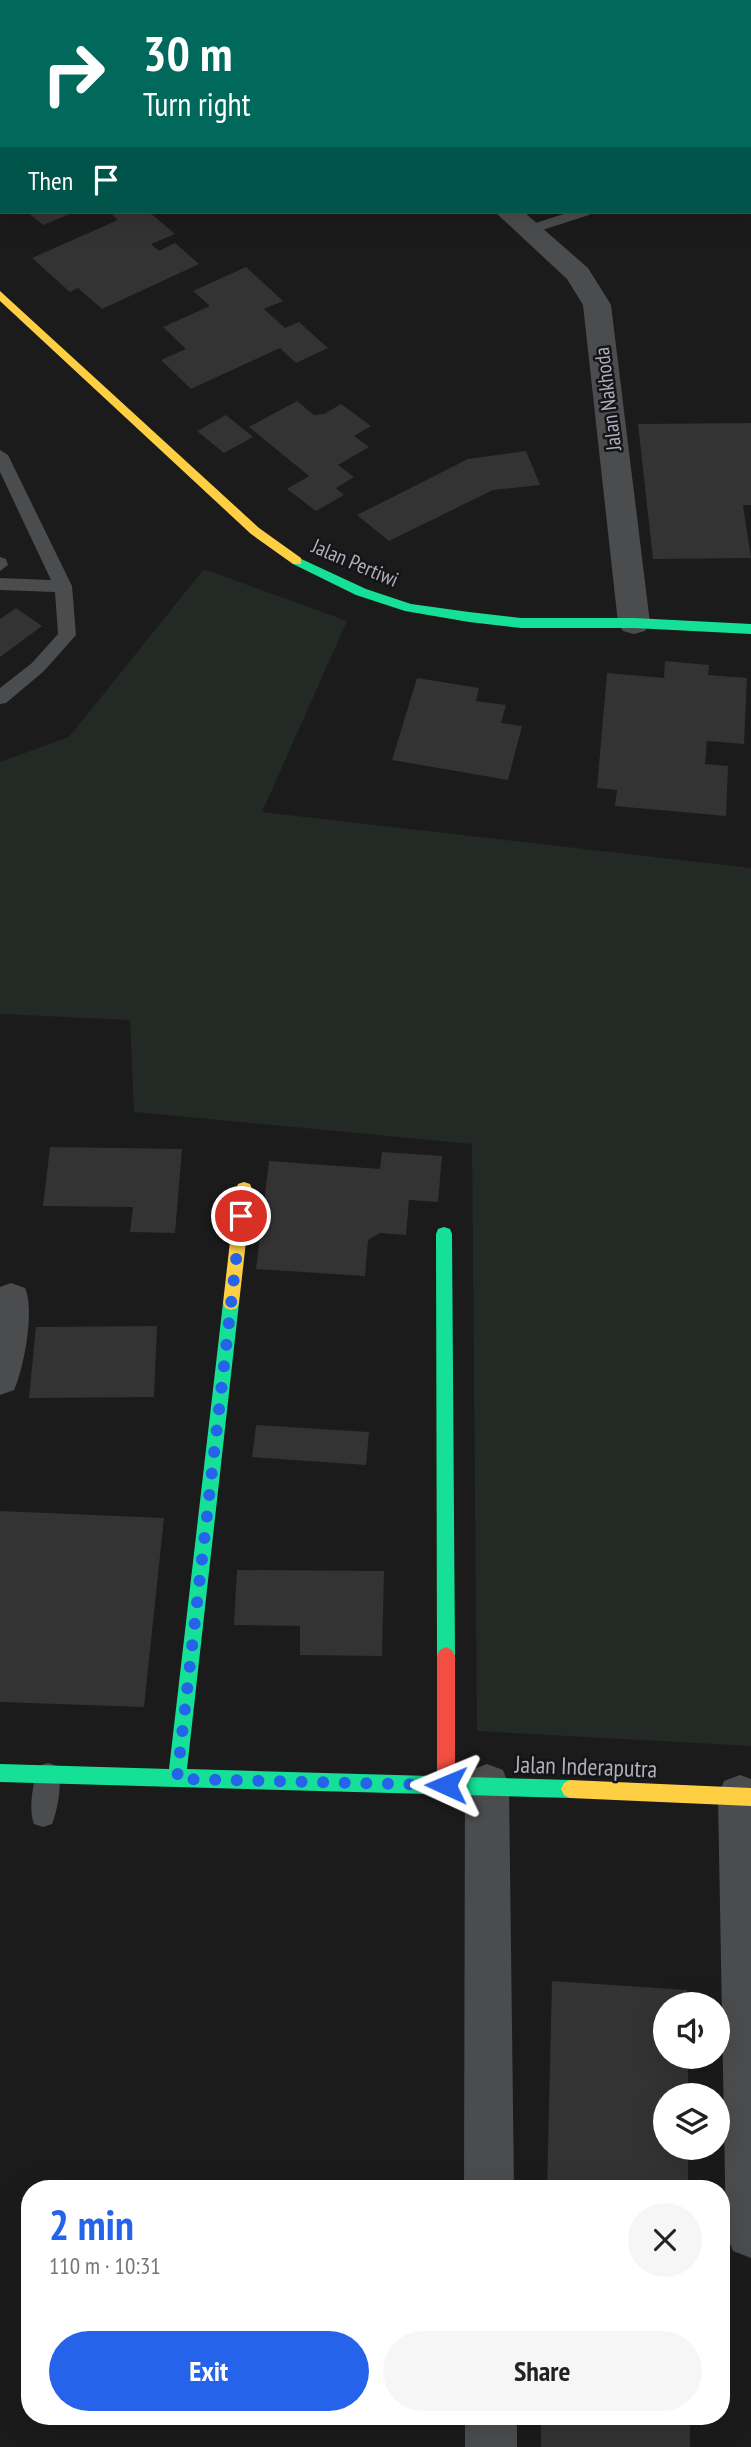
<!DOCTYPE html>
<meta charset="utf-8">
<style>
:root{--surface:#fff;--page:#f6f6f6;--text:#222;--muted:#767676;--accent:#2563eb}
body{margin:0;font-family:"PT Sans Narrow",sans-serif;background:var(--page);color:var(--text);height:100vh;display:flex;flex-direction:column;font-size:26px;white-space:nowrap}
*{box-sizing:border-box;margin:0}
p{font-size:23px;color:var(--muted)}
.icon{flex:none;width:38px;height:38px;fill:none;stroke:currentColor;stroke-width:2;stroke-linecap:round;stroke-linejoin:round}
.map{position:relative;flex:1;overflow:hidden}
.sheet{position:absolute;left:21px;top:2180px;width:709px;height:245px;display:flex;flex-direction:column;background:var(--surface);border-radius:28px;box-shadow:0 7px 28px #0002}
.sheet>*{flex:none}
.hud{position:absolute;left:0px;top:0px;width:752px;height:214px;box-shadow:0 7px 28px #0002;background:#00695c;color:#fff;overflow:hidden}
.tools{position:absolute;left:653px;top:1992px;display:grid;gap:14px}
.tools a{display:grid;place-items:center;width:77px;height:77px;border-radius:50%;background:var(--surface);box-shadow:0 7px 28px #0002;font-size:35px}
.pin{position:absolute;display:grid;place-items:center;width:60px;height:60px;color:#fff;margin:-30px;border:4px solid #fff;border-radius:50%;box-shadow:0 2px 7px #0007}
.me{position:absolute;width:77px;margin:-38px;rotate:271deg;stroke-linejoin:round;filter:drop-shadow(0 0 5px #0008)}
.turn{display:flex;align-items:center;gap:24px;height:147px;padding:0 28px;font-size:32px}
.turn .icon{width:91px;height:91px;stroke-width:2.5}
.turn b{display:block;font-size:49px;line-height:60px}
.then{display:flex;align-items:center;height:66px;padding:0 28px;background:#0003;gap:14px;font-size:26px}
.round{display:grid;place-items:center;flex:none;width:74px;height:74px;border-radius:37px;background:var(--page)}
.head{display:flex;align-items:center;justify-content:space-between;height:119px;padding:0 28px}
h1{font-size:42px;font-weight:800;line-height:52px;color:var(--accent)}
.cta{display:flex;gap:14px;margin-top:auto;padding:14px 28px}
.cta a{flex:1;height:80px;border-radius:42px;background:var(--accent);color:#fff;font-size:28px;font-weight:800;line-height:80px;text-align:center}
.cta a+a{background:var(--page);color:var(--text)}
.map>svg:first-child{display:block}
.green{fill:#232a25}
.building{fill:#333}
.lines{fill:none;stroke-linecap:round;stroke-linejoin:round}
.lane{fill:#4b4c4e;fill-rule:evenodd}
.street{fill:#4b4c4e;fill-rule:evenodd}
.fast{fill:#16e098;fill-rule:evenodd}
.slow{fill:#ffcf43;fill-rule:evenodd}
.jam{fill:#f24e42;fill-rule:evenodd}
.route{stroke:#2563eb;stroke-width:12;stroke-dasharray:0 21.6}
.labels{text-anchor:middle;stroke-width:5;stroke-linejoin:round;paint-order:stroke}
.far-street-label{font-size:21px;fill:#adafbb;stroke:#151517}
.street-label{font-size:24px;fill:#adafbb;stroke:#151517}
</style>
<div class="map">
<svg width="751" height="2447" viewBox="0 0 751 2447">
<rect width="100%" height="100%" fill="#1b1b1b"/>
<!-- green -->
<polygon class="green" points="204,569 347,621 262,812 751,868 751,1746 477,1731 472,1144 134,1112 130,1020 0,1014 0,762 69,737"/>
<!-- building -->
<g class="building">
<polygon points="27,212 75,212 43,225"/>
<polygon points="119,212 149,212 175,234 151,244 159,251 175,243 199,264 102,309 78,288 70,292 32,258 118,220 112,215"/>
<polygon points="246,267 283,301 264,309 285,328 299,322 328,348 296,363 280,348 191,389 161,360 186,349 163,327 210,306 193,291"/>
<polygon points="297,401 314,415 324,414 341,404 371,426 354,436 369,447 338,465 354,477 336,488 344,495 316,511 287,489 309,476 249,427"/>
<polygon points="226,415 253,437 224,453 197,431"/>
<polygon points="751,423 751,505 743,505 751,558 653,559 638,424"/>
<polygon points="526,451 540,485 493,490 389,541 357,515 468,459"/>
<polygon points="16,608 42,626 0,657 0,619"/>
<polygon points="665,661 709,665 708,675 747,678 744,744 707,741 705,764 728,766 726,816 615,806 617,790 597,788 607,673 664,678"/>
<polygon points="417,678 479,688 476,701 506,705 501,723 522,726 508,780 392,760"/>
<polygon points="50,1147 182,1149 175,1233 130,1232 133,1207 43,1206"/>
<polygon points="382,1152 442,1156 438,1202 409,1200 406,1235 380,1233 368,1240 365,1276 256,1269 269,1161 380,1169"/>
<polygon points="157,1326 154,1397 29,1398 36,1327"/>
<polygon points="256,1425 369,1432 366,1465 252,1457"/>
<polygon points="0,1511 164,1518 144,1707 0,1702"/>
<polygon points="237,1570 384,1571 382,1656 300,1655 300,1626 234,1625"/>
<polygon points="552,1981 687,1990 687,2004 665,2004 665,2056 688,2056 688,2095 665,2095 665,2147 688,2147 688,2189 547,2189"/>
<rect x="541" y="2417" width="149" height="30"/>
</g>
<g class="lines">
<!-- lane -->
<g class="lane">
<polygon points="570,212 591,212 589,215 533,233 528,235 521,230 523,227"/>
<polygon points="0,450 8,455 72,586 76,635 44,671 6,703 0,704 0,688 32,663 58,634 55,592 0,590 0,578 51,580 0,472"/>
<polygon points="0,557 6,559 8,565 0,571"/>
<path d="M48,1763L57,1766C63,1782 58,1808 52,1824L43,1827L34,1824C28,1808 33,1782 39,1766Z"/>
</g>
<!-- street -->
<g class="street">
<rect x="359" y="0" width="24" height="2"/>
<polygon points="495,212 524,212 588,268 611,305 650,623 645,631 634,634 623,631 618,623 583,305 567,279"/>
<path d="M11,1283L25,1288C35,1309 24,1368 14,1390L0,1395V1287Z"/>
<polygon points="487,1764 503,1770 509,1786 514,2189 464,2189 465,1786 471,1770"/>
<polygon points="740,1775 751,1779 751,2258 733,2251 726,2233 718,1797 724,1781"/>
<rect x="465" y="2417" width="52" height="30"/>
</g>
<!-- fast -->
<g class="fast">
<polygon points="297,557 366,589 411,604 469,612 521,618 634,618 751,624 751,634 634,628 521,628 469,622 405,611 356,595 293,564 291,561"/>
<polygon points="444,1227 450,1229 452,1234 455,1656 452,1662 446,1665 440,1662 437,1656 436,1234 438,1229"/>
<polygon points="231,1296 237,1298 239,1303 187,1769 570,1780 576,1783 579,1789 576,1795 570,1798 0,1782 0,1764 169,1769 223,1303 225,1298"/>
</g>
<!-- slow -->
<g class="slow">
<polygon points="0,291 259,528 301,558 301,564 293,564 251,534 0,301"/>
<polygon points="244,1182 250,1184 252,1189 239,1303 237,1308 231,1310 225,1308 223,1303 236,1189 238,1184"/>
<polygon points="570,1780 751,1788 751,1806 570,1798 564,1795 561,1789 564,1783"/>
</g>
<!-- jam -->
<polygon class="jam" points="446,1647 452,1650 455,1656 455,1785 452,1791 446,1794 440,1791 437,1785 437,1656 440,1650"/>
</g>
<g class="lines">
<!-- route -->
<polyline class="route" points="241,1216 177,1779 446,1785"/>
</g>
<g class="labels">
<!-- far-street labels -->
<g class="far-street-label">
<text transform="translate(608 399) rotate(-97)" y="7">Jalan Nakhoda</text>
<text transform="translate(355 563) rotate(23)" y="7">Jalan Pertiwi</text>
</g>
<!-- street labels -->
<g class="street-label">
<text transform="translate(586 1767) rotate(2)" y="8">Jalan Inderaputra</text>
</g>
</g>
</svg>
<div class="tools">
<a><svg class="icon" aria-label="sound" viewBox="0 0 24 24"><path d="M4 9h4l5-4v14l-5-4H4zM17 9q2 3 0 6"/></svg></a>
<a><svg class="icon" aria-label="layers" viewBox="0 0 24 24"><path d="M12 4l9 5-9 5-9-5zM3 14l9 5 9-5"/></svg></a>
</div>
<div class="pin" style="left:241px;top:1216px;background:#d93025"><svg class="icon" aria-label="arrive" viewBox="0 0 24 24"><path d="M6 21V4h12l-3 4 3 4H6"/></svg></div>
<svg class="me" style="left:446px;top:1785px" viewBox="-20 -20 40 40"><path d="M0-17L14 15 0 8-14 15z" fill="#2563eb" stroke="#fff" stroke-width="4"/></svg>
<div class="hud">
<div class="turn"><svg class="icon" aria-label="right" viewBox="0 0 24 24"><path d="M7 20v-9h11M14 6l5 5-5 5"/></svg><div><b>30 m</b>Turn right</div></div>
<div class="then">Then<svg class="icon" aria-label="arrive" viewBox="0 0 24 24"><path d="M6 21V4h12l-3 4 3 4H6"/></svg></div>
</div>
<section class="sheet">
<div class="head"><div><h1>2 min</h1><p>110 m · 10:31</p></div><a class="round"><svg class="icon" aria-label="close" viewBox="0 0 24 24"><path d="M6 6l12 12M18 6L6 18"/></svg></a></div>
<div class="cta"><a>Exit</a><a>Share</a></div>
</section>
</div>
